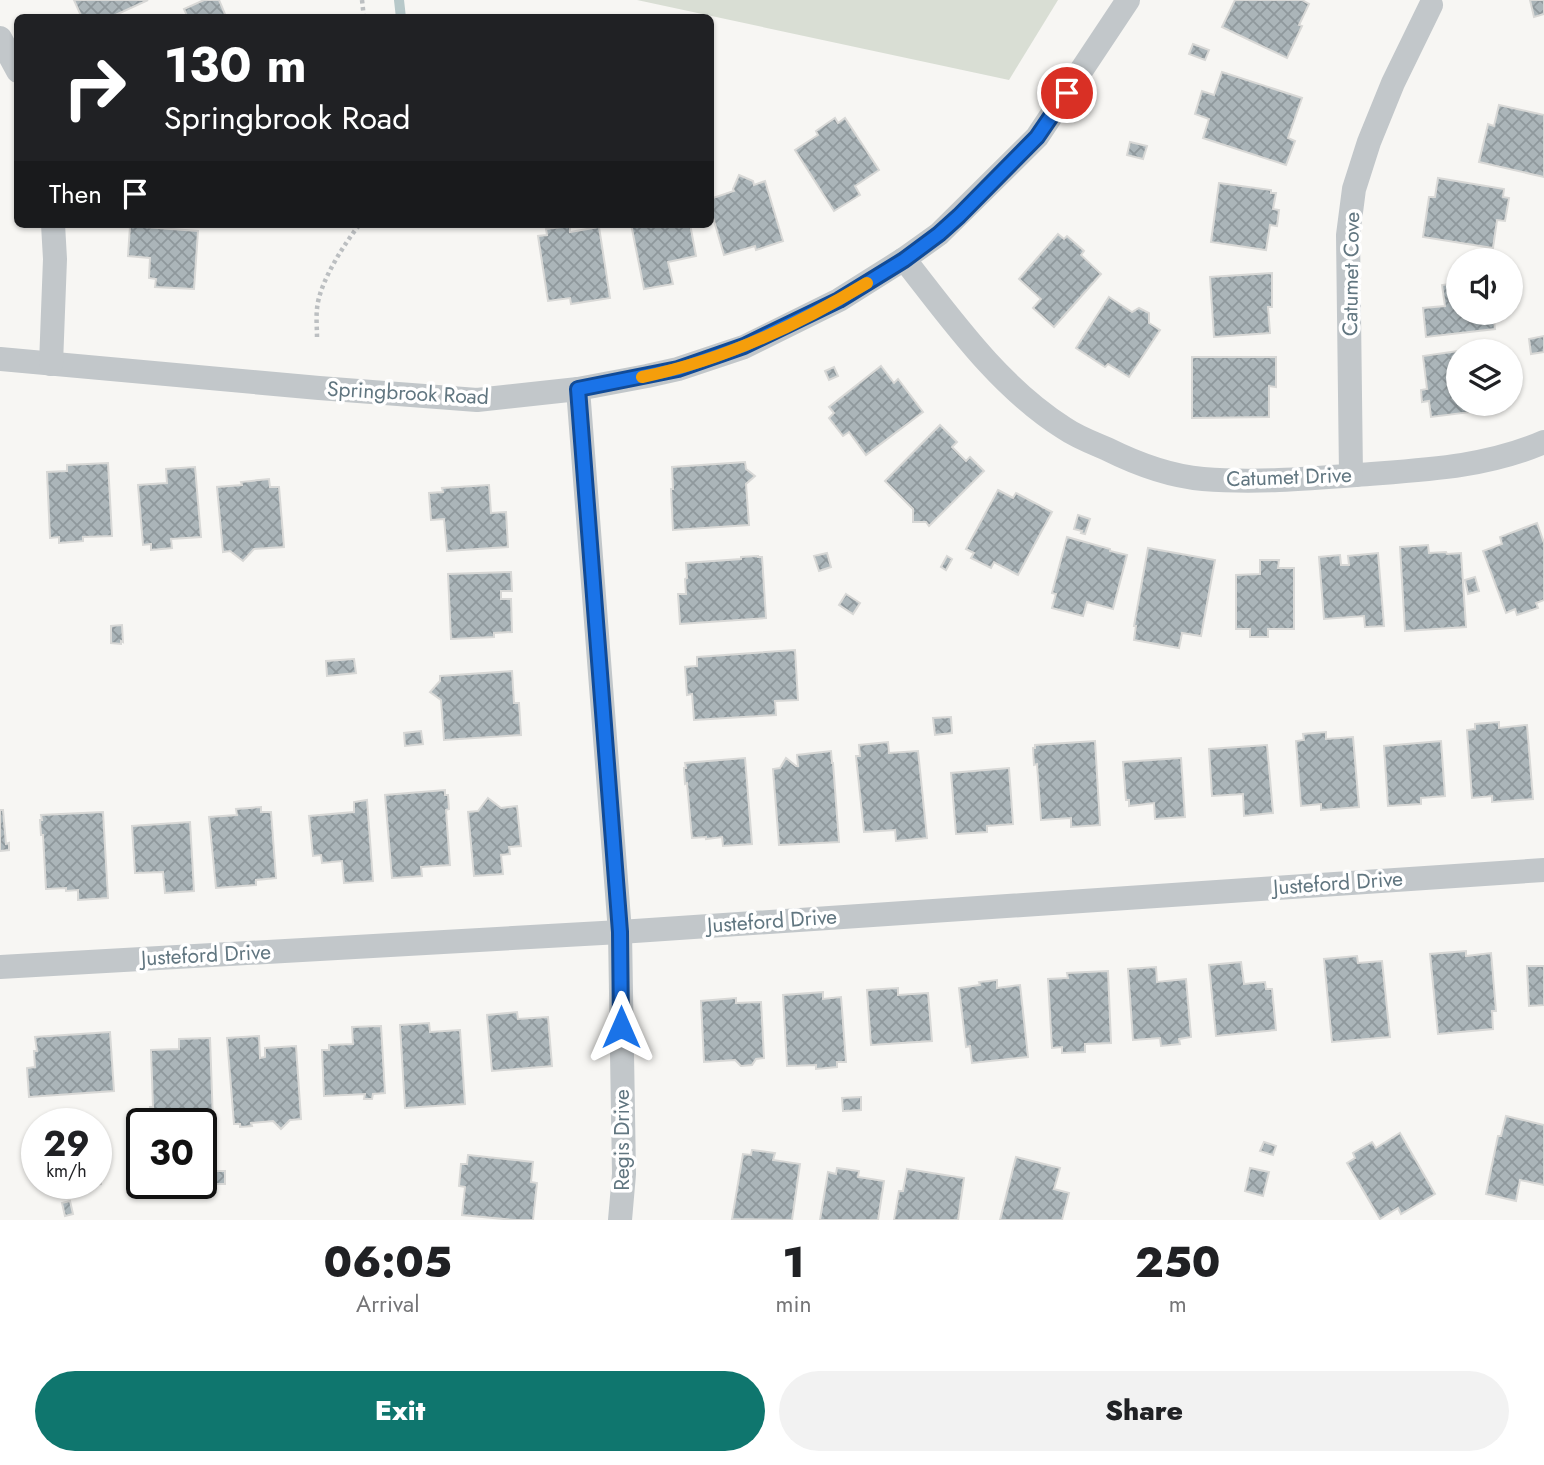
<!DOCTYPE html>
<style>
:root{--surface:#fff;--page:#f2f2f2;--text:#202124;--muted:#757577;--accent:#0f766e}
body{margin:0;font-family:Jost,sans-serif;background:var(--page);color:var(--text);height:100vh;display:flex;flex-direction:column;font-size:26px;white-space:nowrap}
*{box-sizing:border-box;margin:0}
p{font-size:23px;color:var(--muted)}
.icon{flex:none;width:38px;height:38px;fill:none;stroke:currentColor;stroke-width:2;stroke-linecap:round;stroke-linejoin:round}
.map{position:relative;height:1220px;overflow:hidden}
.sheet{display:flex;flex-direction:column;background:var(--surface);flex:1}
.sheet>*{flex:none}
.hud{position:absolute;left:14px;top:14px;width:700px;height:214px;border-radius:10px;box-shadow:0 2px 5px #0004;background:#202124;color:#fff;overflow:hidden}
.buttons{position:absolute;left:1446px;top:248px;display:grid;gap:14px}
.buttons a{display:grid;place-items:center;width:77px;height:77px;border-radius:50%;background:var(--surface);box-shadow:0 2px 5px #0004;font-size:35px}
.speed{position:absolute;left:21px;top:1108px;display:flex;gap:14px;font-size:35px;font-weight:700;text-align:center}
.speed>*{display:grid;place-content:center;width:91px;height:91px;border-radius:50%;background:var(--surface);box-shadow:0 2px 5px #0004;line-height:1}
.speed small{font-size:18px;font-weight:400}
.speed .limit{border:4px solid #111;border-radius:10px;background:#fff;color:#111}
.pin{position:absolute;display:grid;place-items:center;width:60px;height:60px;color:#fff;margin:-30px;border:4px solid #fff;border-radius:50%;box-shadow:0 2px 7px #0007}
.me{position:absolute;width:77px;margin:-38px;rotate:0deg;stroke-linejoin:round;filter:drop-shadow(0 0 5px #0008)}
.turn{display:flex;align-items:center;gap:24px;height:147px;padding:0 35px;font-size:32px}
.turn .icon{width:91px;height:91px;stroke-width:2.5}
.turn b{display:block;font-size:49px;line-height:60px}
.then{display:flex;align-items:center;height:66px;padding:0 35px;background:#0003;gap:14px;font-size:26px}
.eta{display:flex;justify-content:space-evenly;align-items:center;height:119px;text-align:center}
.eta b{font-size:42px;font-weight:800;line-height:49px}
.button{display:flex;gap:14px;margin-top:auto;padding:14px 35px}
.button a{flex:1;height:80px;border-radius:42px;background:var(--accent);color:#fff;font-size:28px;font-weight:800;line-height:80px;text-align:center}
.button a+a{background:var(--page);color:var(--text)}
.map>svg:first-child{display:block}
.green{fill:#d9ded4}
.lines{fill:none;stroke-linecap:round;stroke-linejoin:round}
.stream{stroke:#b7c8c9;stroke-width:10}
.building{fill:url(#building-cross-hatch);stroke:#d8d8d6;stroke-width:2}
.path{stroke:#bcbfc1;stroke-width:4.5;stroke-dasharray:3.5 3.5;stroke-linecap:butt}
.street{stroke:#c2c7ca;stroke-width:24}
.route-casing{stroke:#114b97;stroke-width:18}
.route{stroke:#1a73e8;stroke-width:12}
.slow{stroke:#f59e0b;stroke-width:12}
.labels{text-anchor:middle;stroke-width:7;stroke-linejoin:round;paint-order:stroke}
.street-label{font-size:21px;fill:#617680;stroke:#fff}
</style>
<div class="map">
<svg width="1544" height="1220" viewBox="0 0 1544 1220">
<defs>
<pattern id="building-cross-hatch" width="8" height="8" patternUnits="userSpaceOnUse" patternTransform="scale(1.75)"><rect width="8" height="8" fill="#abb5b9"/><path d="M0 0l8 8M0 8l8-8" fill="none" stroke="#8f989c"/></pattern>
</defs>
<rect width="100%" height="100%" fill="#f7f6f3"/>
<!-- green -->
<polygon class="green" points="637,0 1058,0 1009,80"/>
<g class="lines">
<!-- stream -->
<polyline class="stream" points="399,0 401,18"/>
</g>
<!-- building -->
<g class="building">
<polygon points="74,0 148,0 109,18 82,18"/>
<polygon points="204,0 219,0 225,14 218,18 188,18 184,9"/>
<polygon points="1235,0 1302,0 1309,4 1299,25 1302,26 1287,58 1222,27"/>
<polygon points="1530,0 1544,0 1544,14 1534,17"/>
<polygon points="1193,44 1209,50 1205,60 1189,54"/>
<polygon points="1222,72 1302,98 1288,138 1295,141 1286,165 1203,138 1209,119 1195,114 1202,91 1214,95"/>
<polygon points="1499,105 1544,115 1544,177 1479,162 1488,124 1494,126"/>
<polygon points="835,118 838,123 845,118 879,170 855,186 860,195 834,211 795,150 818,135 816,131"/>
<polygon points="1130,142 1147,146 1143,159 1127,155"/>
<polygon points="739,175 753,181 754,185 765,181 783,241 756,250 755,246 724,255 710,207 710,199 734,191 733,189"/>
<polygon points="1438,178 1504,189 1503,197 1509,198 1505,221 1497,220 1493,248 1423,237 1429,197 1435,197"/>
<polygon points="1219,183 1271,190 1271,193 1276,193 1273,209 1279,210 1277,226 1270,225 1266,250 1211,242"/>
<polygon points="631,224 690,224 696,256 668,262 673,284 644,289"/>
<polygon points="130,226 198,231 194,289 155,287 156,279 149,278 150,258 128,256"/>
<polygon points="570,226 570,232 599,227 610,298 571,304 570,298 548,301 538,236 547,235 546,229"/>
<polygon points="1058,234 1064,239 1067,236 1084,251 1081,255 1101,274 1054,327 1033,308 1041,299 1019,279"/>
<polygon points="1272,273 1272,307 1268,307 1270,333 1214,337 1210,277"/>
<polygon points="1458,275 1458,313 1493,313 1495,329 1426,337 1423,308 1445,306 1442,285 1450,284 1450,276"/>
<polygon points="1109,297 1132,312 1139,308 1149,313 1149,323 1160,330 1129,377 1108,364 1105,367 1076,348"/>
<polygon points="1544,336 1544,352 1531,354 1529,339"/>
<polygon points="1479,348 1479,352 1458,352 1458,404 1486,404 1487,410 1431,417 1429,401 1422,402 1421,390 1427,389 1423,356"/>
<polygon points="1192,357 1276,357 1276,387 1269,386 1269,417 1192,418"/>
<polygon points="881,366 894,383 898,379 923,412 866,455 849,432 843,436 829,418 834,413 829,407"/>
<polygon points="834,367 838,376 829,380 825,371"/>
<polygon points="940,425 957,442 952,447 966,461 970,457 984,471 929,526 926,522 913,522 913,509 885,481"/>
<polygon points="745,462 746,469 755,476 746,484 749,525 673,530 671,489 673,489 672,467"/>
<polygon points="108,463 112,536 83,537 83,541 59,543 59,537 50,538 47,472 67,471 67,465"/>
<polygon points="195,467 201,537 171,539 172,548 151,550 151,544 143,545 138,485 167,483 166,469"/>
<polygon points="269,479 270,487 279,487 284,547 254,549 243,561 230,551 223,552 217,487 242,485 241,482"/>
<polygon points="489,485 491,513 506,512 508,547 447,551 444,519 431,520 429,493 443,492 442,488"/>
<polygon points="998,490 1013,498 1016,493 1052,512 1018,575 994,562 991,568 971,558 974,553 966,549"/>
<polygon points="1078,515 1090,519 1085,534 1081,533 1082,531 1074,529"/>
<polygon points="1537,523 1544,543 1544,600 1536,603 1538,608 1517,615 1515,609 1506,613 1483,551 1502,544 1500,537"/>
<polygon points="1067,537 1110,549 1110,551 1127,555 1113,609 1087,602 1083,616 1052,608 1056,594 1052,593"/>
<polygon points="1428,545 1429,553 1446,552 1447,554 1461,553 1466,627 1405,631 1400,547"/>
<polygon points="1148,548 1215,560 1201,636 1182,633 1179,648 1134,640 1136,626 1134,626"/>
<polygon points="827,553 831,567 819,571 814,556"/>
<polygon points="1378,553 1384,626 1365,627 1364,616 1324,619 1319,557 1340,555 1341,565 1349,565 1348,556"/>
<polygon points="758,556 758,557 762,557 766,618 680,624 678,594 686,594 685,579 687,578 686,563 741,559 741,557"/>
<polygon points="947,556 952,559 946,570 941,567"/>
<polygon points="1260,560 1279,560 1278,568 1294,568 1294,629 1268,629 1268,637 1250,637 1250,629 1236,629 1236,575 1260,574"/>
<polygon points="511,572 512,591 501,591 501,599 511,599 512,632 494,633 494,637 451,639 448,574"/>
<polygon points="1475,577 1479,591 1468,594 1465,580"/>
<polygon points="846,594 860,603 853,614 839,605"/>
<polygon points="122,625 123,642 121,641 121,644 111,643 111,626"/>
<polygon points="795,650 798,700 775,701 776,715 694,720 692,694 687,695 685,667 697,666 697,657"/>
<polygon points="354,659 356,673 327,676 326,661"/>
<polygon points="512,671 514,703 519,703 521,735 444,740 441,700 430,692 440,681 440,676"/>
<polygon points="951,717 952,733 935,735 933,718"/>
<polygon points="1499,722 1499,728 1527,725 1533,799 1492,802 1492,796 1472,798 1467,730 1475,729 1475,724"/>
<polygon points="421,731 423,744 405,746 404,733"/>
<polygon points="1326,732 1326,739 1353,737 1359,807 1321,810 1321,804 1301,806 1296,741 1304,740 1303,734"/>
<polygon points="1095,741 1100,825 1071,827 1071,818 1041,820 1037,764 1034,765 1033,748 1035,748 1035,745"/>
<polygon points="1441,741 1445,796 1421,798 1421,804 1388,806 1384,746"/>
<polygon points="888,742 889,753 918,751 927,838 896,841 895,830 864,832 856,756 860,756 859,745"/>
<polygon points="1267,745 1273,813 1244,816 1243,794 1212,796 1209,749"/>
<polygon points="831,751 832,763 833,763 839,842 779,845 773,769 780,768 786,758 796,766 798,766 797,755"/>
<polygon points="745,758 752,844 723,846 722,837 706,839 706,837 692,838 687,783 685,784 684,768 686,768 685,763"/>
<polygon points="1181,758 1185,817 1155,819 1154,803 1129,806 1129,800 1126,800 1123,762"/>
<polygon points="1009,768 1013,824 987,826 987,832 956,834 951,773"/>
<polygon points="445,790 445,795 448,795 449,809 446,810 450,865 421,867 422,876 392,878 385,795"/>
<polygon points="488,798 501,808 517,806 521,846 509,847 510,854 501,855 503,874 474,876 468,812 478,811"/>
<polygon points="367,800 373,881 344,883 342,861 322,863 321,855 313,856 309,816 354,812 354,802"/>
<polygon points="261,807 261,812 271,812 276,878 256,880 256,885 216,888 209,817 237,815 236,809"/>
<polygon points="0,810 3,810 6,844 9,843 9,850 0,851"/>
<polygon points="103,812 108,898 78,900 78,890 66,891 66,888 46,889 43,835 41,835 40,820 42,820 41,815"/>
<polygon points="190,822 194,891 165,893 163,872 135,873 132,826"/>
<polygon points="1466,951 1466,956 1491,953 1496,1011 1492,1011 1493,1029 1438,1034 1430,954"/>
<polygon points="1357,956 1358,963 1382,961 1390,1037 1332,1042 1324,959"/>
<polygon points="1241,962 1244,984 1265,982 1266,989 1272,989 1276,1030 1216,1036 1209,965"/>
<polygon points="1527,966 1544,966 1544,1005 1529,1006"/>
<polygon points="1156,967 1157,982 1186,979 1191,1037 1179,1039 1180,1044 1161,1046 1160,1038 1133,1040 1128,969"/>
<polygon points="1108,971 1111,1043 1085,1044 1085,1052 1062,1053 1062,1047 1052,1048 1048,979 1068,978 1067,973"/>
<polygon points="997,980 997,988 1020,985 1028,1057 972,1063 970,1046 966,1047 959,988 980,985 979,982"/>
<polygon points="898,988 898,995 928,993 932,1041 871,1045 867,990"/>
<polygon points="823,992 823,999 841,997 846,1062 837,1062 837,1067 816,1069 816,1065 787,1066 783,995"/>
<polygon points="736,998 736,1003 761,1002 764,1058 756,1059 752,1065 741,1066 735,1060 704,1062 701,1001"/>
<polygon points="517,1012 518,1019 548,1017 552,1066 492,1071 487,1015"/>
<polygon points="429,1023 430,1032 460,1030 465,1104 405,1108 400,1025"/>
<polygon points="381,1026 385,1093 373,1094 372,1099 364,1099 365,1094 324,1096 322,1050 329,1050 329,1045 353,1044 352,1027"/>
<polygon points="110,1032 114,1091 29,1097 27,1068 35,1067 34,1051 37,1051 35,1037"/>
<polygon points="259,1036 260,1058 265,1057 265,1048 296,1046 301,1119 290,1120 281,1129 273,1121 251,1123 252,1126 240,1127 240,1124 234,1124 227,1038"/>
<polygon points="210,1038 213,1122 155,1124 155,1122 151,1122 150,1107 153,1107 151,1050 179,1049 179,1039"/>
<polygon points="861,1097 861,1110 843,1111 842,1098"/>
<polygon points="1506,1116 1544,1125 1544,1185 1520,1180 1516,1201 1486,1194 1498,1136 1501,1136"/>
<polygon points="37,1131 37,1165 36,1165 33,1132"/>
<polygon points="1400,1133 1435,1194 1401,1214 1398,1208 1380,1219 1347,1163 1355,1158 1353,1153 1372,1142 1376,1148"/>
<polygon points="1264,1142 1276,1146 1273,1155 1260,1151"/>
<polygon points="96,1145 105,1152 107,1164 99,1172 101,1184 45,1189 44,1183 96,1183"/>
<polygon points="752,1150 775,1153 773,1160 800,1164 792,1220 732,1219 743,1154 751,1155"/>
<polygon points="468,1155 533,1162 531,1182 537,1183 533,1220 514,1220 462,1215 465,1187 459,1186 461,1164 467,1164"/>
<polygon points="1016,1157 1060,1168 1054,1189 1069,1193 1062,1220 1000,1220"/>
<polygon points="837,1168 859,1171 858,1177 884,1181 878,1220 820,1220 828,1172 836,1174"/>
<polygon points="1250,1168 1269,1172 1263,1196 1245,1191"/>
<polygon points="907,1169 964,1178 958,1220 894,1220 899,1191 903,1191"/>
<polygon points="210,1171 225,1171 225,1184 211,1184"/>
<polygon points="70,1201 73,1214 65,1216 62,1203"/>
</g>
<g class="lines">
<!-- path -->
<g class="path">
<polyline points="362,0 364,18"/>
<path d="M317,337C317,328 316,318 317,309C319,283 344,244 360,224"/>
</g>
<!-- street -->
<g class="street">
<polyline points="0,38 18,71"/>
<path d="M904,259C952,320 998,386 1064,428C1077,437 1093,443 1107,449C1137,464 1169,476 1203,479C1254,483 1305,479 1357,475C1420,470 1485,468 1544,442"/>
<polyline points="0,359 319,388 477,400 578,389 647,376 678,369 744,347 839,300 904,259 939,234 1037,137 1128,0"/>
<polyline points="51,364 55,259 53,224"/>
<polyline points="578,389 620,932 624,1174 620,1220"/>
<polyline points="1351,475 1348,235 1354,189 1369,142 1393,83 1431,5"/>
<polyline points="0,967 620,932 1544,870"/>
</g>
</g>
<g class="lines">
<defs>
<polyline id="route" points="621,1027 620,932 578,389 678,369 744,346 839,300 904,260 939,234 959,216 1037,137 1067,93"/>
</defs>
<!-- route casing -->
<use href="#route" class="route-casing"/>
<!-- route -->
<use href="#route" class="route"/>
<!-- slow -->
<path class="slow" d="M642,377C722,361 798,325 867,283"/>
</g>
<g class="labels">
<!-- street labels -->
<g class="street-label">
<text transform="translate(1351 274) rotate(-89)" y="7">Catumet Cove</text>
<text transform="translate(408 393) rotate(3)" y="7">Springbrook Road</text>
<text transform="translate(1289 477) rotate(-2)" y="7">Catumet Drive</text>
<text transform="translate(1338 883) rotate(-4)" y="7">Justeford Drive</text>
<text transform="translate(772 921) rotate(-4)" y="7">Justeford Drive</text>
<text transform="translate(206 955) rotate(-3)" y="7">Justeford Drive</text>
<text transform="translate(622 1140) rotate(-90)" y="7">Regis Drive</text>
</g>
</g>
</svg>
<div class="buttons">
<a><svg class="icon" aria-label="sound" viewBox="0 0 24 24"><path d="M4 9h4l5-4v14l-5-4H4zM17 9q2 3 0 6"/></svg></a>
<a><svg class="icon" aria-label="layers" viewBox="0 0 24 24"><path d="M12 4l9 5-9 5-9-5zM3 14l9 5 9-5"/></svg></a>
</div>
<div class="speed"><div>29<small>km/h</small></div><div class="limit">30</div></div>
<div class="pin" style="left:1067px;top:93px;background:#d93025"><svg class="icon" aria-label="arrive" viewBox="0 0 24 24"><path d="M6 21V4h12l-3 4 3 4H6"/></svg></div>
<svg class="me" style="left:621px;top:1027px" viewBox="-20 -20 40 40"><path d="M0-17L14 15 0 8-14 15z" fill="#1a73e8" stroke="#fff" stroke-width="4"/></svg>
<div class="hud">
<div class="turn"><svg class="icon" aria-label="right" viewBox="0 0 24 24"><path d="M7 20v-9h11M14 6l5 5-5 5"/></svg><div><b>130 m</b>Springbrook Road</div></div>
<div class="then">Then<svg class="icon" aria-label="arrive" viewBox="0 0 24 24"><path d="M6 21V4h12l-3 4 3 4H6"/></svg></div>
</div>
</div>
<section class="sheet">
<div class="eta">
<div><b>06:05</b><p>Arrival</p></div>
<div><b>1</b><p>min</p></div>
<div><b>250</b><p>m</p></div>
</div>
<div class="button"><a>Exit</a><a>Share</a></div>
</section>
